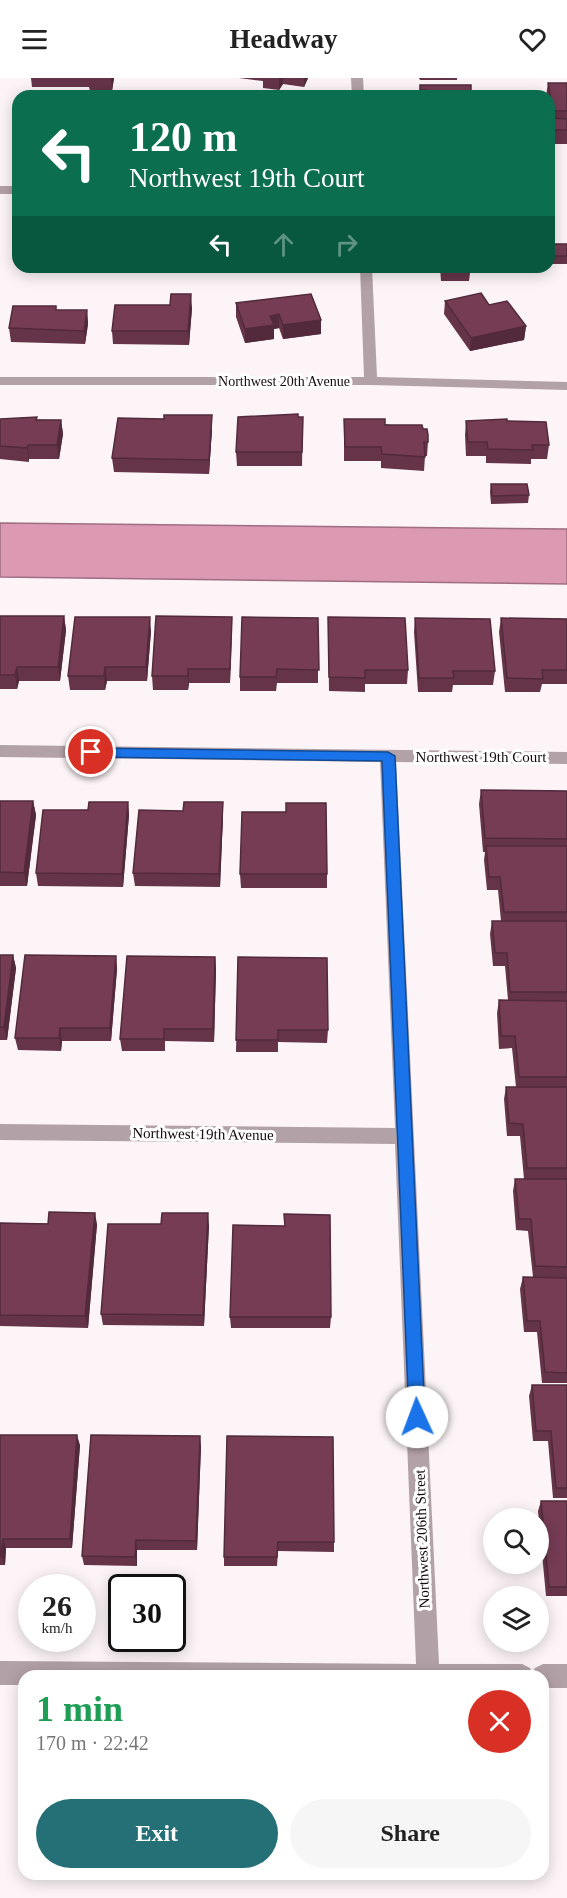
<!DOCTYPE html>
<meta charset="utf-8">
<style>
:root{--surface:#fff;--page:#f6f6f6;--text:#222;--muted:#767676;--accent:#256f77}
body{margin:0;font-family:"Times New Roman",serif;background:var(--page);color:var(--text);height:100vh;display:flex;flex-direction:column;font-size:22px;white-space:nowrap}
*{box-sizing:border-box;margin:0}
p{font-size:20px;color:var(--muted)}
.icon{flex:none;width:33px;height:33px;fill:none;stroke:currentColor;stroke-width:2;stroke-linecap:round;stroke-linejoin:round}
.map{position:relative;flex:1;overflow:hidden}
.details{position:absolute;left:18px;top:1592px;width:531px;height:210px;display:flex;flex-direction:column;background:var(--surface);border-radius:18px;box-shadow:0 3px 15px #0003}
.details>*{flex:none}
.hud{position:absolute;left:12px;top:12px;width:543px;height:183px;border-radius:18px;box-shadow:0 3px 15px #0003;background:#0b6e4f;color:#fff;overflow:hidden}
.controls{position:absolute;left:483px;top:1430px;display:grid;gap:12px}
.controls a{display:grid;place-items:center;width:66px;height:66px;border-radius:50%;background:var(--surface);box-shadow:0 3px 15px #0003;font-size:30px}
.speed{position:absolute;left:18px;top:1496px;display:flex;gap:12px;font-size:30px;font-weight:700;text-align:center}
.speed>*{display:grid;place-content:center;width:78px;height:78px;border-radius:50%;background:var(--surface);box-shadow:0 3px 15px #0003;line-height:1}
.speed small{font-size:15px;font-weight:400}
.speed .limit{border:3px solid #111;border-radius:9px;background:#fff;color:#111}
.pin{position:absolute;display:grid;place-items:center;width:51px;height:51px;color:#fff;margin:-26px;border:3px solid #fff;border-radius:50%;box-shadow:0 2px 6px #0007}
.me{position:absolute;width:66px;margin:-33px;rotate:358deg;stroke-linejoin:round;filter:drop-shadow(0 0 4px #0008)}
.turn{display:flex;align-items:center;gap:21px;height:126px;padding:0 18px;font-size:27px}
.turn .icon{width:78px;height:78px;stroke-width:2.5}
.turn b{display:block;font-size:42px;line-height:51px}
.lanes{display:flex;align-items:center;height:57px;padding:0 18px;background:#0003;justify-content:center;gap:30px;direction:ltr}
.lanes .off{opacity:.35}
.round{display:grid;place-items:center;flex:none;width:63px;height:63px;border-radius:32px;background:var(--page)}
.head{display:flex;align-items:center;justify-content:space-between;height:102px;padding:0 18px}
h1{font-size:36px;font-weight:700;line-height:45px;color:#1e9e55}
.action{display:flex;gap:12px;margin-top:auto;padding:12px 18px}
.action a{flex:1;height:69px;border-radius:36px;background:var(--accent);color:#fff;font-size:24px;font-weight:700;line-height:69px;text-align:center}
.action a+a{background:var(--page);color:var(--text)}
header{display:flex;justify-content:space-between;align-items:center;height:78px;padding:0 18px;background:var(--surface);font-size:27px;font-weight:700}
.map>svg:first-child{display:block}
.water{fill:#db99b2;stroke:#a06e81;stroke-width:1.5}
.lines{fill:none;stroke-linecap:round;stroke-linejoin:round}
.minor{fill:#b2a1a7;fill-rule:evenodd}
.wall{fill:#653448}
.shaded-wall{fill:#522a3b}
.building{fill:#753c54;stroke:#522a3b;stroke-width:1.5}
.route{fill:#1a73e8;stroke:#114b97;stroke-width:1.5}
.labels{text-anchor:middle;stroke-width:6;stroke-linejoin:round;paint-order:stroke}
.far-street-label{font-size:14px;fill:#160a0e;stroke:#fff}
.street-label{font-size:15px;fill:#160a0e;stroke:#fff}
</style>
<header><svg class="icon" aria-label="menu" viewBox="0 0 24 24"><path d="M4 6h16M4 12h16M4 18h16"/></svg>Headway<svg class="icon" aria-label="heart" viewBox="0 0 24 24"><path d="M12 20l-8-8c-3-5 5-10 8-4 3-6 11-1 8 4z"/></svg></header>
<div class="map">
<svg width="567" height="1820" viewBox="0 0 567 1820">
<rect width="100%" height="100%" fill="#fcf4f7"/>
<!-- water -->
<polygon class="water" points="0,445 567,451 567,506 0,499"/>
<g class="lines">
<!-- minor -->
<g class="minor">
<polygon points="351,0 363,0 364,18 352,18"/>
<rect x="0" y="108" width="18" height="8"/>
<polygon points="360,189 372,189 377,299 567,304 567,312 371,307 0,307 0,299 364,299"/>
<polygon points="0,667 567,674 567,686 396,684 439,1586 522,1586 530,1590 532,1595 535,1590 543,1586 567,1586 567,1610 543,1610 543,1598 24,1598 24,1607 0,1607 0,1583 416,1586 395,1066 0,1062 0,1046 395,1050 380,684 0,679"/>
</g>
</g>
<!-- wall -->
<g class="wall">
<polygon points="31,0 114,0 112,13 90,13 89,9 32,9"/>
<polygon points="239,0 308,0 304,9 283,6 279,12 263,10 263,3"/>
<polygon points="419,0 457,0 457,2 420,2"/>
<polygon points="548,5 567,5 567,66 549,66 549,40 550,40 549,18 546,18"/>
<polygon points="420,7 471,14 471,18 419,18"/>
<polygon points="551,166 567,166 567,186 552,186 550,174"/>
<polygon points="440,189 486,189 486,195 470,195 469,203 441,203"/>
<polygon points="311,216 321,256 283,261 279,250 274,251 274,261 245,265 236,239 236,225"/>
<polygon points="445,223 489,227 526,248 524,262 470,273 444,236"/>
<polygon points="192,230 189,267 113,266 112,253"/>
<polygon points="57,232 87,232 88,246 85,266 11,264 9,250"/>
<polygon points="298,339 303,339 302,388 237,388 236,374"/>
<polygon points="0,341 61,342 63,356 59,381 29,381 29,384 0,381"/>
<polygon points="164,341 212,351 209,396 114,394 112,380"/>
<polygon points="344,341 423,351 428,364 427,378 425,378 424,393 381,390 381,383 344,383"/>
<polygon points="466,343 507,343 549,367 547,381 531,381 531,386 486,385 486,378 466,378 465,357"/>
<polygon points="491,406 529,417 528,425 491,426 490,414"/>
<polygon points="0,538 64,538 66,552 60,603 19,603 17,611 0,611"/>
<polygon points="232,539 230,605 189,605 188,612 153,612 152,598"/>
<polygon points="328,539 408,592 407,606 365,606 365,614 329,613"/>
<polygon points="318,540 318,605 277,605 276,613 240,613 240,599"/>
<polygon points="415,540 495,593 493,607 453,607 452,614 418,614 414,554"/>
<polygon points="501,540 567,541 567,606 542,606 540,614 505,614 499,554"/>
<polygon points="151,553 147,603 107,603 105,612 70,612 68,598"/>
<polygon points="481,712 567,713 567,1305 542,1305 537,1254 524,1254 520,1211 523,1199 533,1199 528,1153 516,1152 513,1113 515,1101 524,1101 520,1058 507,1058 504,1021 506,1009 516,1009 512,970 499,971 497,935 499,922 508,922 505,888 493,888 490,856 492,843 501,843 498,812 487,812 484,782 485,774 483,774 479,726"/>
<polygon points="0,723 33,723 36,737 27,808 0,808"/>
<polygon points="128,724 129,737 123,809 38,808 36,795 88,732"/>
<polygon points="223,724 223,738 220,809 135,808 133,795"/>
<polygon points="240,796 327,796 327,810 241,810"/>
<polygon points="0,877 13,877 16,890 7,962 0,962"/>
<polygon points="116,878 117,891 111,963 62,963 61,973 18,972 15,960"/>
<polygon points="215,879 216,892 214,964 165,963 165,973 122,973 120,961"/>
<polygon points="238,879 328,952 327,965 278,964 278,974 236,974"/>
<polygon points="0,1145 97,1146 88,1250 0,1248"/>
<polygon points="161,1146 209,1147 204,1248 103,1247 101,1236"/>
<polygon points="230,1239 331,1239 330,1250 231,1250"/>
<polygon points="532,1307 567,1307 567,1420 553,1420 548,1363 533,1363 529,1318"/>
<polygon points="0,1357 80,1367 72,1470 6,1470 5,1487 0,1487"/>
<polygon points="227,1358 334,1464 334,1474 278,1473 277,1488 224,1488 224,1479"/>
<polygon points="201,1368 197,1472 137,1472 137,1488 84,1487 82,1478"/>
<polygon points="541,1423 567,1423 567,1518 546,1518 538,1433"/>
</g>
<!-- shaded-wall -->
<g class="shaded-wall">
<polygon points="111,0 114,0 112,13"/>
<polygon points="279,0 283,0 283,6 279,12"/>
<polygon points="304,0 308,0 304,9"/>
<polygon points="191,216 192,230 189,267 188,253"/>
<polygon points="87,232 88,246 85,266 84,253"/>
<polygon points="279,236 279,250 274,251 274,261 245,265 245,251 270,238"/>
<polygon points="321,242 321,256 283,261 283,247"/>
<polygon points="526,248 524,262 470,273 471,260"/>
<polygon points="212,337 212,351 209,396 209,382"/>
<polygon points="61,342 63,356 59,381 57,367"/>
<polygon points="28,367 29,381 29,384 27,370"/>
<polygon points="64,538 66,552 60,603 58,589"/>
<polygon points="150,539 151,553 147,603 146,589"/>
<polygon points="232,539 232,553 230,605 230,591"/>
<polygon points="17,589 19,603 17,611 15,597"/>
<polygon points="105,589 107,603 105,612 104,598"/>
<polygon points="188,591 189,605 188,612"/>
<polygon points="33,723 36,737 27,808 24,795"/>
<polygon points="128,724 129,737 123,809 122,796"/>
<polygon points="223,724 223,738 220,809 219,796"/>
<polygon points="13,877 16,890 7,962 4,949"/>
<polygon points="116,878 117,891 111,963 110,950"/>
<polygon points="215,879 216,892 214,964 213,951"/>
<polygon points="60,950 62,963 61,973 59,960"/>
<polygon points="95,1135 97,1146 88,1250 85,1238"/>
<polygon points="208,1135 209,1147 204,1248 203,1237"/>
<polygon points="77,1357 80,1367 72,1470 70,1461"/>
<polygon points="200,1358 201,1368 197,1472 196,1463"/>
<polygon points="3,1461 6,1470 5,1487 1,1478"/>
<polygon points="136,1462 137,1472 137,1488 135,1479"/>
</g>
<!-- building -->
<g class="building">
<polygon points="548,5 567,5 567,33 553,33"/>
<polygon points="420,7 471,7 471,14 462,14 462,18 426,18 426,12 420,12"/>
<polygon points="549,40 567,41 567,52 549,52"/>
<polygon points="551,166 567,166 567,178 553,178"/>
<polygon points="481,215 489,227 507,223 526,248 471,260 445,223"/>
<polygon points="171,216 191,216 188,253 112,253 115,227 170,227"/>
<polygon points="311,216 321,242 283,247 279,236 270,238 274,247 245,251 236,225"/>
<polygon points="13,228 56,228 56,232 87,232 84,253 9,250"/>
<polygon points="298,336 298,339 303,339 302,374 236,374 238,339"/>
<polygon points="164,337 212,337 209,382 112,380 118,340 164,341"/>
<polygon points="37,339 36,342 61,342 57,367 28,367 27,370 0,368 0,341"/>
<polygon points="344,341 385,341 385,347 422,347 423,351 427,351 428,357 428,364 424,364 425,379 382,376 381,369 345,369"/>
<polygon points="507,341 507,343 546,344 549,367 532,367 533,372 488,371 487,364 468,364 466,343"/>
<polygon points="491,406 527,406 529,417 492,418"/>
<polygon points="0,538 64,538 58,589 17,589 15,597 0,597"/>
<polygon points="156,538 232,539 230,591 188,591 188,598 152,598"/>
<polygon points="75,539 150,539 146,589 105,589 104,598 68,598"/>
<polygon points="242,539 318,540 319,592 277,591 276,599 240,599"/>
<polygon points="328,539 405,540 408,592 365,592 365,600 329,599"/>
<polygon points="415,540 490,541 495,593 453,593 454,600 419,600"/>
<polygon points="501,540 567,541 567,592 542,592 543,601 507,600"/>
<polygon points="481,712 567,713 567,761 485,760"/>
<polygon points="0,723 33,723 24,795 0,794"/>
<polygon points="89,724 128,724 122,796 36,795 43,732 88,732"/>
<polygon points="184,724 223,724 219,796 133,795 139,732 183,733"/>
<polygon points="286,725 326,725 327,796 240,796 242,734 286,734"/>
<polygon points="486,768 567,768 567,834 504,834 500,799 489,799"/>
<polygon points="492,843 567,843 567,914 510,914 507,875 495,875"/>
<polygon points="0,877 13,877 4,949 0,949"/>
<polygon points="25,877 116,878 110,950 60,950 59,960 15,960"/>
<polygon points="127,878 215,879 213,951 164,951 164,961 120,961"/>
<polygon points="238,879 327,880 328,952 278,952 278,962 236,962"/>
<polygon points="499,922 567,923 567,999 519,999 515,958 501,958"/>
<polygon points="506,1009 567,1009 567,1090 527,1090 523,1046 509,1045"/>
<polygon points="515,1101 567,1101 567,1189 535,1188 531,1141 519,1141"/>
<polygon points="49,1134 95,1135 85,1238 0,1237 0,1145 48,1146"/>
<polygon points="162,1135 208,1135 203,1237 101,1236 108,1146 161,1146"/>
<polygon points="284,1136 330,1137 331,1239 230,1239 233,1147 285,1148"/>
<polygon points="523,1199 567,1200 567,1295 545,1294 540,1243 527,1243"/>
<polygon points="532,1307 567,1307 567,1410 556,1410 551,1353 536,1353"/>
<polygon points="0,1357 77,1357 70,1461 3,1461 1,1478 0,1478"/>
<polygon points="91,1357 200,1358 196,1463 136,1462 135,1479 82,1478"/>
<polygon points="227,1358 333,1359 334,1464 278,1464 277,1479 224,1479"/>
<polygon points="541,1423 567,1423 567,1509 549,1509"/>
</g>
<!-- route -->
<polygon class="route" points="91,670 388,674 395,678 425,1339 423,1344 417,1347 411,1344 409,1339 382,683 91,679 85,674"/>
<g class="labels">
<!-- far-street labels -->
<g class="far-street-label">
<text x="284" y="308">Northwest 20th Avenue</text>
</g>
<!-- street labels -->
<g class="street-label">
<text x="481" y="684">Northwest 19th Court</text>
<text transform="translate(203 1056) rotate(1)" y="5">Northwest 19th Avenue</text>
<text transform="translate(422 1461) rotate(-92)" y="5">Northwest 206th Street</text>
</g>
</g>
</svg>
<div class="controls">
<a><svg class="icon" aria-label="search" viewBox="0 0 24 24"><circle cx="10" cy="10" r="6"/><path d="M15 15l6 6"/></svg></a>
<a><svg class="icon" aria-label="layers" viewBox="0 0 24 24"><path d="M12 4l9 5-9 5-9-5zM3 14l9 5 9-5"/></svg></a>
</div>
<div class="speed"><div>26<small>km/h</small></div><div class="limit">30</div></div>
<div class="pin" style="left:91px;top:674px;background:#d93025"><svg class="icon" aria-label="arrive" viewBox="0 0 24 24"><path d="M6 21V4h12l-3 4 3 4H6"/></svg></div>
<svg class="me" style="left:417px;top:1339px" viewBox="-20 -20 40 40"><circle r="19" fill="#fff"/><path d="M0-13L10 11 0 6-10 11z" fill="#1a73e8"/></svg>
<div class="hud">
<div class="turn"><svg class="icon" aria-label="left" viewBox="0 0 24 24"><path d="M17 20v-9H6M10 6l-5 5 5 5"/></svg><div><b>120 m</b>Northwest 19th Court</div></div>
<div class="lanes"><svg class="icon" aria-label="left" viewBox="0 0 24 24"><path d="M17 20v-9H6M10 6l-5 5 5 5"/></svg><svg class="icon off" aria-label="ahead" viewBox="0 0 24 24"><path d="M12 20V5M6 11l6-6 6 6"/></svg><svg class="icon off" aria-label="right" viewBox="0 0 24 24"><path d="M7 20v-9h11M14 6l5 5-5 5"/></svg></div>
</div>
<section class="details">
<div class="head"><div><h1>1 min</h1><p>170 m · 22:42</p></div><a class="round" style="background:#d93025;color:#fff"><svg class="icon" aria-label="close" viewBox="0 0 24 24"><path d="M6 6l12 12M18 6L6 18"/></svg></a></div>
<div class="action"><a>Exit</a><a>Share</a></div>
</section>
</div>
